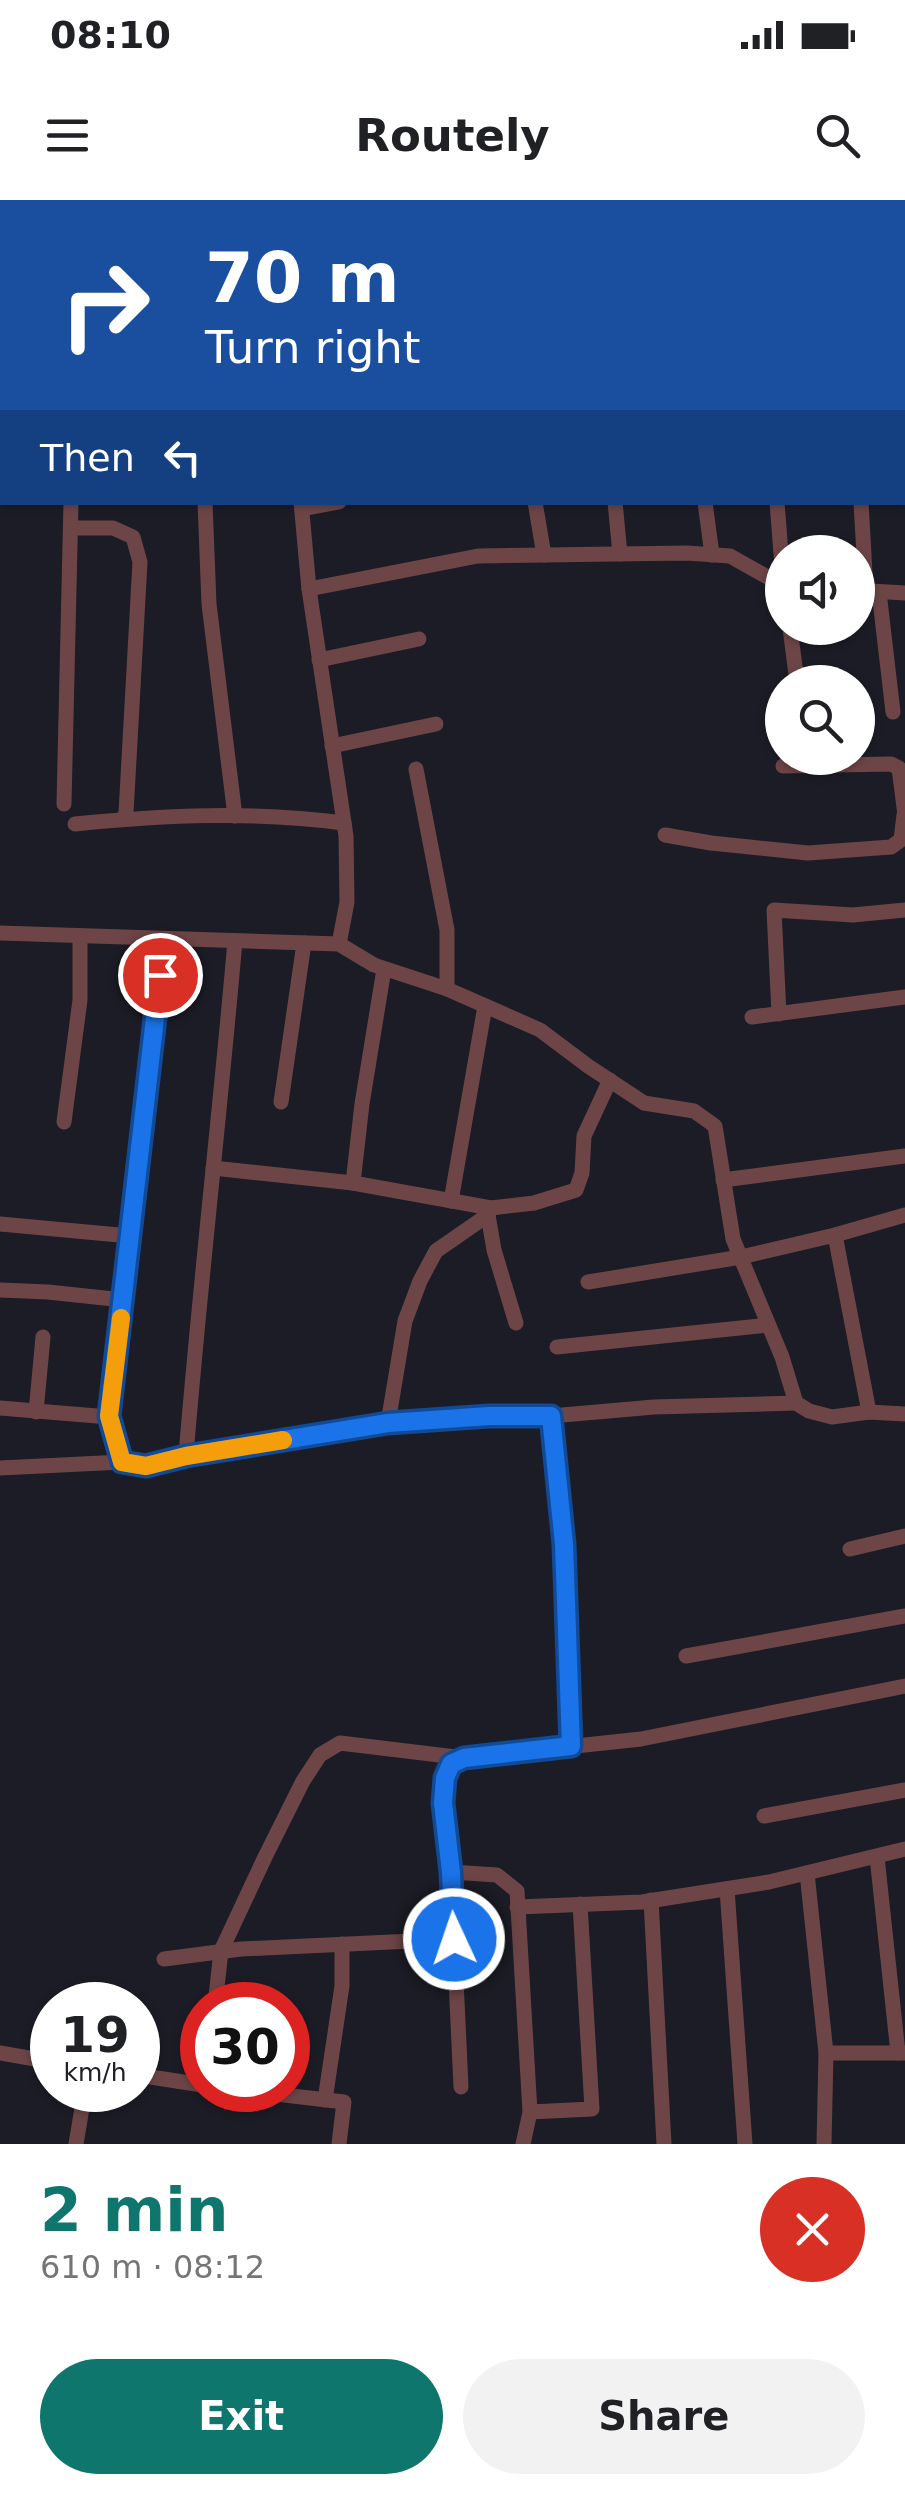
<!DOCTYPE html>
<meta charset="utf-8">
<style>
:root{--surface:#fff;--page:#f2f2f2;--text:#202124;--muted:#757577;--accent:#0f766e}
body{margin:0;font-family:"DejaVu Sans",sans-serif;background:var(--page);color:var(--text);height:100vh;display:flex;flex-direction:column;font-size:38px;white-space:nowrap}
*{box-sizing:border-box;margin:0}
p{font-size:32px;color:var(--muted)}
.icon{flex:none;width:55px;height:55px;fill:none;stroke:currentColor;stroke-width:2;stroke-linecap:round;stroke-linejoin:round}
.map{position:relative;height:1944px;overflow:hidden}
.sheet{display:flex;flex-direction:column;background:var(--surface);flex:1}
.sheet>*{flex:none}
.top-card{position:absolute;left:0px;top:0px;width:905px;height:305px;box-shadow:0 2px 8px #0004;background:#1a4fa0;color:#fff;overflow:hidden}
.controls{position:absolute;left:765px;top:335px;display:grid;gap:20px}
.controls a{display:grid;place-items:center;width:110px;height:110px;border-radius:50%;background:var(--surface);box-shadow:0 2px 8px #0004;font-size:50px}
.speed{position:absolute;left:30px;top:1782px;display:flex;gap:20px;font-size:50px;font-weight:700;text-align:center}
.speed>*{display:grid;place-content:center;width:130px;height:130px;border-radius:50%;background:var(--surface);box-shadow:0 2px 8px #0004;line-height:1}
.speed small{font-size:25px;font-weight:400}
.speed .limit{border:15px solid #d22;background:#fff;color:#111}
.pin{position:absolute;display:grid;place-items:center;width:85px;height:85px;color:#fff;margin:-42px;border:5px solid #fff;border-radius:50%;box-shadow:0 2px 10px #0007}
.me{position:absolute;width:110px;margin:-55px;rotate:357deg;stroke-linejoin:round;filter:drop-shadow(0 0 8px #0008)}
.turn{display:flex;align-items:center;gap:35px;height:210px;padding:0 40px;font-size:45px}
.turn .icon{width:130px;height:130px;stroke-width:2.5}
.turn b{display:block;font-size:70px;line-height:85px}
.then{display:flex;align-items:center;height:95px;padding:0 40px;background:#0003;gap:20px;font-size:38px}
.round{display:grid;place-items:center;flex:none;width:105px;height:105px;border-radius:52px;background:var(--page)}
.head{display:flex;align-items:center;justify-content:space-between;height:170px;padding:0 40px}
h1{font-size:60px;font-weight:700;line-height:75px;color:var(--accent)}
.button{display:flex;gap:20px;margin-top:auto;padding:20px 40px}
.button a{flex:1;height:115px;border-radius:60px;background:var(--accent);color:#fff;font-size:40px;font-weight:700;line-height:115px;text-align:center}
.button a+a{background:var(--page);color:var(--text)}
.status{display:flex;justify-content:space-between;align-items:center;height:70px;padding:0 50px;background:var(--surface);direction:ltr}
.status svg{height:28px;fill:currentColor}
header{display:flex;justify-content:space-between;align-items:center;height:130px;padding:0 40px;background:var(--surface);font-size:45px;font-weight:700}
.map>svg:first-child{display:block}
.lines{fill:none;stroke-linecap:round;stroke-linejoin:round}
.lane{stroke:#6e4547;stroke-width:8}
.street{stroke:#6e4547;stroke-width:15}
.secondary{stroke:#9b5a5e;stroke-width:20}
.route-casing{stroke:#114b97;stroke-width:25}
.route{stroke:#1a73e8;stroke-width:18}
.slow{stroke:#f59e0b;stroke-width:18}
</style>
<div class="status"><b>08:10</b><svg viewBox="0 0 49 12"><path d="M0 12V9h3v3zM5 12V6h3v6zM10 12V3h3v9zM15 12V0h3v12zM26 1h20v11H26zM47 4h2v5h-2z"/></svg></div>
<header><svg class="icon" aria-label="menu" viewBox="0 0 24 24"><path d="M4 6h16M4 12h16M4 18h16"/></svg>Routely<svg class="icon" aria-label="search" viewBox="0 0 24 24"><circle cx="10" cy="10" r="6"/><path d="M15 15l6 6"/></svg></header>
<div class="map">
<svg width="905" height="1944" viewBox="0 0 905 1944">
<rect width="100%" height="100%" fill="#1b1c25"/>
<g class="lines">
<!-- lane -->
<polyline class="lane" points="652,0 653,2"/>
<!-- street -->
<g class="street">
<polyline points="167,2 167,0"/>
<polyline points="877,2 878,0"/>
<polyline points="902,81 905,57"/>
<polyline points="205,302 209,404 235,616"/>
<polyline points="301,302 309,389 346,636 347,702 339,744"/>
<polyline points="535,302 544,355"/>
<polyline points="615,302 620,354"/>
<polyline points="705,302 712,355"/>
<polyline points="777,302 782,366"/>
<polyline points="861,302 866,390"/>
<polyline points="302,309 339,302"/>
<polyline points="71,328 113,328 133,337 140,362 126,613 123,619"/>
<polyline points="309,389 478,356 687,353 730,356 771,379 782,380"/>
<polyline points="871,391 905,393"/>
<polyline points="879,392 893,512"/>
<polyline points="790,428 797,482"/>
<polyline points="319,460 419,439"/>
<polyline points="332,546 436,524"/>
<polyline points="783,566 891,564 899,568 905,615"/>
<polyline points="416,569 447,730 447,789"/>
<polyline points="64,604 71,302"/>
<path d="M75,624C165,615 254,611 344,623"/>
<polyline points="665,635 711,643 808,653 891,647 901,640 904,615"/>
<polyline points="0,733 339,744 374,765 447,789 540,830 588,866 644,903 694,911 715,926 733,1039 782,1157 796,1203 809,1211 832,1217 869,1212 905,1214"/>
<path d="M235,741C220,913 200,1084 186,1255L388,1223L489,1216H551L654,1207L796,1203"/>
<polyline points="384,769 362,904 353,983 491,1008 534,1003 576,990 582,973 584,936 610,880"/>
<polyline points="779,814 774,710 853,715 905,710"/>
<polyline points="752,817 905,797"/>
<polyline points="281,902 304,743"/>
<polyline points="64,922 80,800 80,736"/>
<polyline points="213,968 353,983"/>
<polyline points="723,980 905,956"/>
<polyline points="451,1001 485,806"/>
<polyline points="488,1015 494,1050 516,1123"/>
<polyline points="0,1024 130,1036"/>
<polyline points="835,1035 869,1212"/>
<polyline points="588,1082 741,1057 835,1035 905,1015"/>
<polyline points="0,1090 48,1092 123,1100"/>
<polyline points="557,1147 768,1125"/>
<polyline points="0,1208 109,1217 122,1262 146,1266 186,1255"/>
<polyline points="36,1212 43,1137"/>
<polyline points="551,1216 564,1344 571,1546"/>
<polyline points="109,1217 164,739"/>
<polyline points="388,1223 405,1121 420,1081 436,1051 488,1015 491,1008"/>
<polyline points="0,1268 122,1262"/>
<polyline points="850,1349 905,1336"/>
<polyline points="686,1456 905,1416"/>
<polyline points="764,1616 905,1590"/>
<polyline points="877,1657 898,1853"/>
<path d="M451,1672C448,1648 435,1586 450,1567C453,1563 459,1560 464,1558"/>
<polyline points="807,1673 826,1853 824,1944"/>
<polyline points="727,1689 745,1944"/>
<polyline points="651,1700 664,1944"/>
<polyline points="517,1707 642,1702 769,1682 905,1649"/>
<polyline points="164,1759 241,1749 454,1739"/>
<polyline points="215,1805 221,1751 265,1657 303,1581 320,1555 340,1543 464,1558 641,1539 905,1486"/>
<polyline points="0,1853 52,1862"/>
<polyline points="826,1853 905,1853"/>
<polyline points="138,1875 202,1885"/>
<polyline points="461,1887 451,1672 497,1675 517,1691 530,1912 523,1944"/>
<polyline points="241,1890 344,1902 339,1944"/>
<polyline points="325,1900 342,1786 342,1744"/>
<polyline points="530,1912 592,1909 580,1704"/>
<polyline points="76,1944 85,1890"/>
</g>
<!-- secondary -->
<g class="secondary">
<polyline points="856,0 862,2"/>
<polyline points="117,2 136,0"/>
<polyline points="0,11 2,11"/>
<polyline points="902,21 905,22"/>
</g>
</g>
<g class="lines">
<defs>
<polyline id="route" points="160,775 109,1216 122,1262 146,1266 186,1256 388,1223 489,1216 551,1216 564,1344 571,1546 464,1558 451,1564 445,1578 443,1603 451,1672 454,1739"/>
</defs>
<!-- route casing -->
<use href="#route" class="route-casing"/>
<!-- route -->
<use href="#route" class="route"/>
<!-- slow -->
<polyline class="slow" points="121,1118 109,1216 122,1262 146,1266 186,1256 283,1240"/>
</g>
</svg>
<div class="controls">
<a><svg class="icon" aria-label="sound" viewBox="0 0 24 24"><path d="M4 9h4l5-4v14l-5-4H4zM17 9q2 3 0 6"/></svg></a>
<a><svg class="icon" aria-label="search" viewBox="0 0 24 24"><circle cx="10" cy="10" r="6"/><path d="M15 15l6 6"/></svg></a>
</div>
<div class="speed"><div>19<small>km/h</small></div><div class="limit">30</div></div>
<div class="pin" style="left:160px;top:775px;background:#d93025"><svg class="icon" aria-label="arrive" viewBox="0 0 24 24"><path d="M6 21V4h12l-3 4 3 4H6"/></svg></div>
<svg class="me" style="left:454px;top:1739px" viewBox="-20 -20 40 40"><circle r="17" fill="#1a73e8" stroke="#fff" stroke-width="3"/><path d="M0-11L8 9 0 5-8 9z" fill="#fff"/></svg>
<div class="top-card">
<div class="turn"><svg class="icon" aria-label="right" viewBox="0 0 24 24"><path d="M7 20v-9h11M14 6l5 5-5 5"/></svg><div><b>70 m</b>Turn right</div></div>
<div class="then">Then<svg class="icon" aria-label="left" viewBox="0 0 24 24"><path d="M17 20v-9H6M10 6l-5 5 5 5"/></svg></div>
</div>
</div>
<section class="sheet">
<div class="head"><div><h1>2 min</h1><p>610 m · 08:12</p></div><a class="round" style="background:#d93025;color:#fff"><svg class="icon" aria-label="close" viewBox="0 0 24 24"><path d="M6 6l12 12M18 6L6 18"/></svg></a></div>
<div class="button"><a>Exit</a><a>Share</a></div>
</section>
